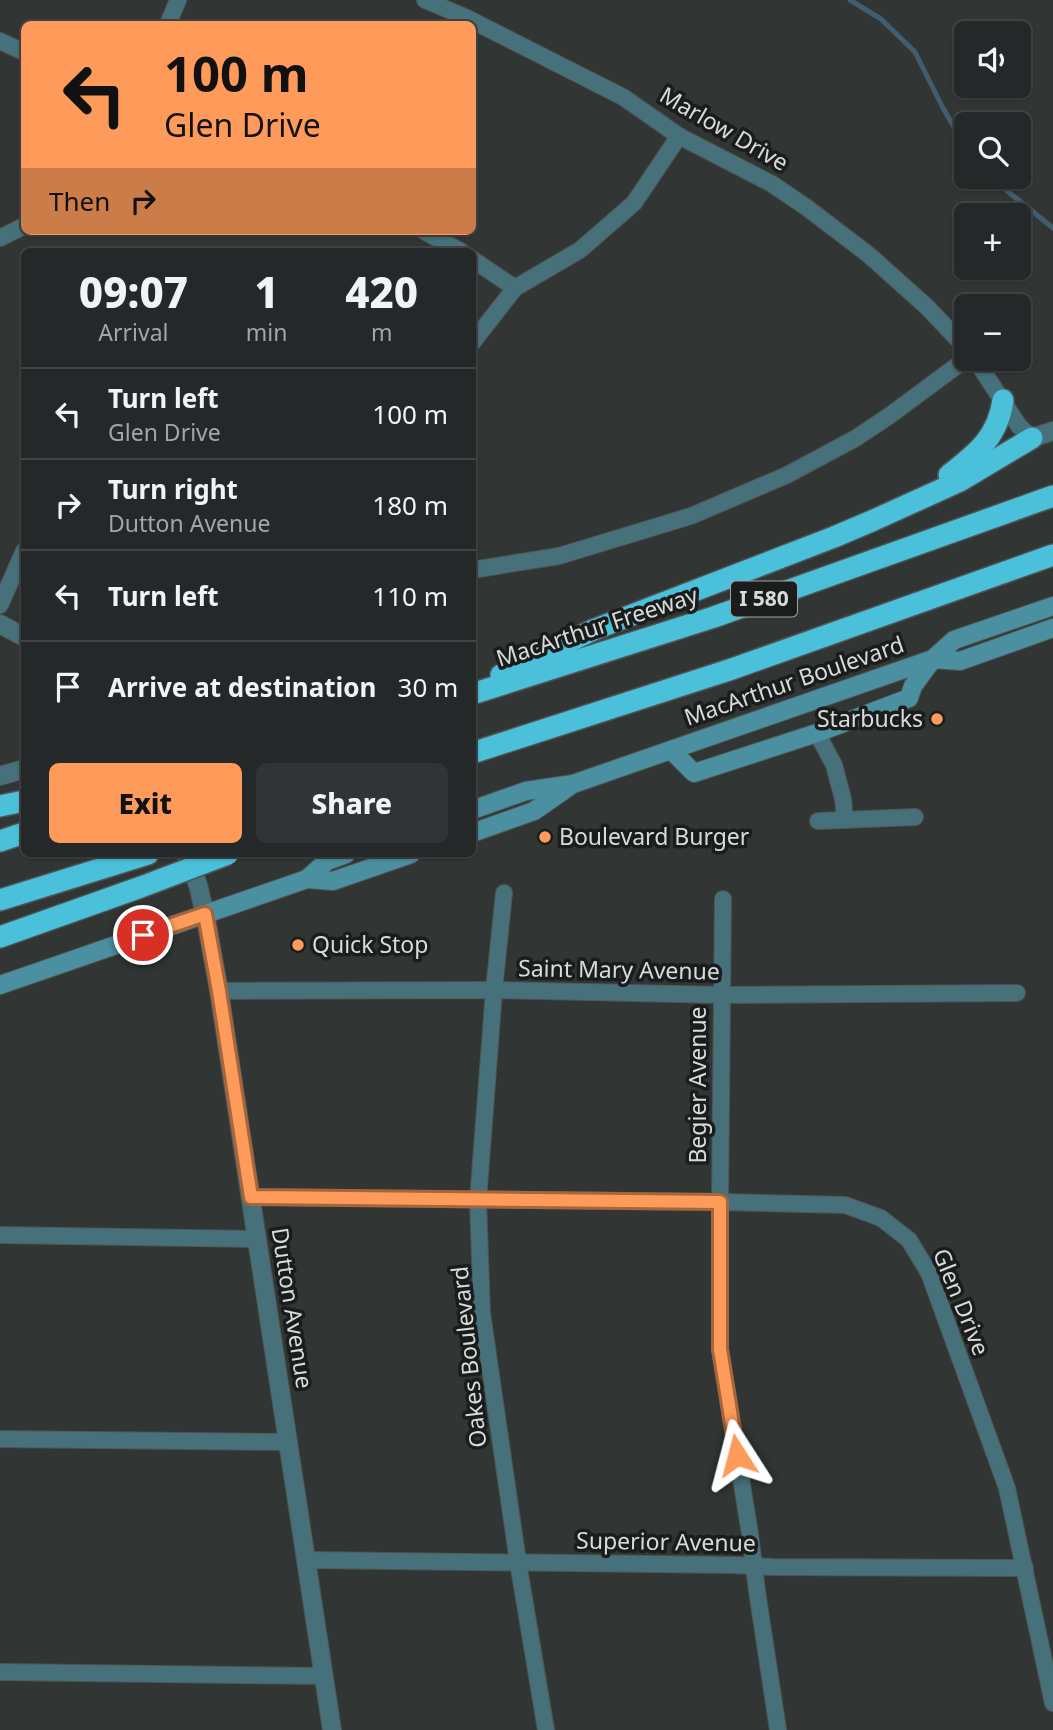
<!DOCTYPE html>
<meta charset="utf-8">
<style>
:root{--surface:#252828;--page:#313434;--text:#f1f3f6;--muted:#a3a6a8;--line:#424445;--accent:#ff9b5a}
body{margin:0;font-family:"Noto Sans",sans-serif;background:var(--page);color:var(--text);height:100vh;display:flex;flex-direction:column;font-size:26px;white-space:nowrap}
*{box-sizing:border-box;margin:0}
p{font-size:23px;color:var(--muted)}
.icon{flex:none;width:38px;height:38px;fill:none;stroke:currentColor;stroke-width:2;stroke-linecap:round;stroke-linejoin:round}
.map{position:relative;flex:1;overflow:hidden}
.sheet{position:absolute;left:21px;top:248px;width:455px;height:609px;display:flex;flex-direction:column;background:var(--surface);border-radius:10px;box-shadow:0 2px 5px #0004,0 0 0 2px var(--line)}
.sheet>*{flex:none}
.banner{position:absolute;left:21px;top:21px;width:455px;height:214px;border-radius:10px;box-shadow:0 2px 5px #0004,0 0 0 2px var(--line);background:#ff9b5a;color:#111;overflow:hidden}
.tools{position:absolute;left:954px;top:21px;display:grid;gap:14px}
.tools a{display:grid;place-items:center;width:77px;height:77px;border-radius:10px;background:var(--surface);box-shadow:0 2px 5px #0004,0 0 0 2px var(--line);font-size:35px}
.pin{position:absolute;display:grid;place-items:center;width:60px;height:60px;color:#fff;margin:-30px;border:4px solid #fff;border-radius:50%;box-shadow:0 2px 7px #0007}
.me{position:absolute;width:77px;margin:-38px;rotate:351deg;stroke-linejoin:round;filter:drop-shadow(0 0 5px #0008)}
.turn{display:flex;align-items:center;gap:24px;height:147px;padding:0 28px;font-size:32px}
.turn .icon{width:91px;height:91px;stroke-width:2.5}
.turn b{display:block;font-size:49px;line-height:60px}
.then{display:flex;align-items:center;height:66px;padding:0 28px;background:#0003;gap:14px;font-size:26px}
.eta{display:flex;justify-content:space-evenly;align-items:center;height:119px;text-align:center}
.eta b{font-size:42px;font-weight:800;line-height:49px}
.button{display:flex;gap:14px;margin-top:auto;padding:14px 28px}
.button a{flex:1;height:80px;border-radius:10px;background:var(--accent);color:#111;font-size:28px;font-weight:800;line-height:80px;text-align:center}
.button a+a{background:var(--page);color:var(--text)}
ul{padding:0;list-style:none}
li{display:flex;align-items:center;gap:21px;height:91px;padding:0 28px;border-top:2px solid var(--line)}
li div{flex:1}
li b{display:block;font-size:26px}
li em{font-style:normal}
.map>svg:first-child{display:block}
.lines{fill:none;stroke-linecap:round;stroke-linejoin:round}
.stream{stroke:#415e70;stroke-width:5}
.minor-casing{stroke:#4f5453;stroke-width:18}
.tertiary-casing{stroke:#4f5453;stroke-width:20}
.secondary-casing{stroke:#4f5453;stroke-width:20}
.motorway-casing{stroke:#4f5453;stroke-width:24}
.minor{stroke:#46707a;stroke-width:16}
.tertiary{stroke:#46707a;stroke-width:18}
.secondary{stroke:#4b90a1;stroke-width:18}
.motorway{stroke:#4bc0da;stroke-width:21}
.motorway-bridge-casing{stroke:#4f5453;stroke-width:24;stroke-linecap:butt}
.motorway-bridge{stroke:#4bc0da;stroke-width:21}
.route-casing{stroke:#a6653a;stroke-width:18}
.route{stroke:#ff9b5a;stroke-width:12}
.poi-dot{fill:#ff9b5a;stroke:#1b1d1d;stroke-width:2.5}
.labels{text-anchor:middle;stroke-width:7;stroke-linejoin:round;paint-order:stroke}
.shield{fill:#1b1d1d;stroke:#9fa2a2;stroke-width:2}
.shield-label{font-size:21px;font-weight:bold;fill:#d8dbdb}
.street-label{font-size:23px;fill:#d8dbdb;stroke:#1b1d1d}
.poi-label{font-size:23px;fill:#d8dbdb;stroke:#1b1d1d;text-anchor:start}
</style>
<div class="map">
<svg width="1053" height="1730" viewBox="0 0 1053 1730">
<rect width="100%" height="100%" fill="#313635"/>
<g class="lines">
<!-- stream -->
<g class="stream">
<polyline points="850,0 881,19 915,52 943,108 966,148"/>
<polyline points="990,177 1053,228"/>
</g>
<defs>
<g id="minor">
<polyline points="425,0 465,17 623,97 679,136 772,184 806,207 869,255 927,307 966,348"/>
<polyline points="168,24 178,0"/>
<polyline points="0,41 24,52"/>
<polyline points="424,231 462,252"/>
<polyline points="0,238 24,226"/>
<polyline points="472,259 515,288"/>
<polyline points="472,343 515,288 580,250 634,203 679,136"/>
<polyline points="975,359 1019,426 1032,438"/>
<polyline points="472,570 559,556 691,516 787,475 856,438 889,416 966,359"/>
<polyline points="0,605 24,551"/>
<polyline points="817,733 834,765 843,799 845,820"/>
<polyline points="818,821 915,817"/>
<polyline points="504,893 494,990 478,1201 482,1313 518,1562 546,1730"/>
<polyline points="723,899 720,1202 720,1349 750,1534 757,1591 778,1730"/>
<polyline points="219,991 494,990 722,995 1017,993"/>
<polyline points="251,1197 720,1202 845,1205 881,1218 909,1240 929,1273 1007,1488 1053,1703"/>
<polyline points="0,1235 257,1239"/>
<polyline points="0,1439 288,1442"/>
<polyline points="307,1560 732,1565 773,1567 1025,1568"/>
<polyline points="0,1672 324,1676"/>
</g>
<g id="tertiary">
<polyline points="1032,438 1053,431"/>
<polyline points="0,624 24,637"/>
<polyline points="0,776 24,769"/>
<polyline points="186,854 198,885 205,914 219,991 332,1730"/>
</g>
<g id="secondary">
<polyline points="671,750 694,773 817,733 909,698 913,686 933,659 954,640 1053,606"/>
<polyline points="472,810 526,791 573,784 933,659 960,661 1053,628"/>
<polyline points="472,833 534,811 570,786"/>
<polyline points="307,879 327,861 346,854"/>
<polyline points="0,985 307,879 333,881 411,854"/>
</g>
<g id="motorway">
<path d="M949,475C977,453 998,437 1003,400"/>
<polyline points="501,675 593,630 834,537 874,520 960,481 1032,438"/>
<polyline points="472,694 714,617 1053,496"/>
<polyline points="472,753 729,670 1053,555"/>
<polyline points="0,806 24,801"/>
<polyline points="0,841 24,833"/>
<polyline points="0,900 148,854"/>
<polyline points="0,937 141,887"/>
</g>
</defs>
<!-- minor casing -->
<use href="#minor" class="minor-casing"/>
<!-- tertiary casing -->
<use href="#tertiary" class="tertiary-casing"/>
<!-- secondary casing -->
<use href="#secondary" class="secondary-casing"/>
<!-- motorway casing -->
<use href="#motorway" class="motorway-casing"/>
<!-- minor -->
<use href="#minor" class="minor"/>
<!-- tertiary -->
<use href="#tertiary" class="tertiary"/>
<!-- secondary -->
<use href="#secondary" class="secondary"/>
<!-- motorway -->
<use href="#motorway" class="motorway"/>
<defs>
<polyline id="motorway-bridge" points="141,887 228,854"/>
</defs>
<!-- motorway-bridge casing -->
<use href="#motorway-bridge" class="motorway-bridge-casing"/>
<!-- motorway-bridge -->
<use href="#motorway-bridge" class="motorway-bridge"/>
</g>
<g class="lines">
<defs>
<polyline id="route" points="143,935 205,914 219,991 251,1197 720,1202 720,1349 737,1455"/>
</defs>
<!-- route casing -->
<use href="#route" class="route-casing"/>
<!-- route -->
<use href="#route" class="route"/>
</g>
<!-- markers -->
<g class="poi-dot">
<circle cx="937" cy="719" r="7"/>
<circle cx="545" cy="837" r="7"/>
<circle cx="298" cy="945" r="7"/>
</g>
<g class="labels">
<!-- shield labels -->
<rect class="shield" x="731" y="581.5" width="66" height="35" rx="5"/>
<g class="shield-label">
<text x="764" y="606">I 580</text>
</g>
<!-- street labels -->
<g class="street-label">
<text transform="translate(724 129) rotate(30)" y="8">Marlow Drive</text>
<text transform="translate(597 627) rotate(-18)" y="8">MacArthur Freeway</text>
<text transform="translate(794 681) rotate(-19)" y="8">MacArthur Boulevard</text>
<text transform="translate(619 970) rotate(1)" y="8">Saint Mary Avenue</text>
<text transform="translate(698 1085) rotate(-90)" y="8">Begier Avenue</text>
<text transform="translate(961 1302) rotate(68)" y="8">Glen Drive</text>
<text transform="translate(292 1308) rotate(81)" y="8">Dutton Avenue</text>
<text transform="translate(469 1357) rotate(-96)" y="8">Oakes Boulevard</text>
<text transform="translate(666 1542) rotate(1)" y="8">Superior Avenue</text>
</g>
<!-- poi labels -->
<g class="poi-label">
<text x="923" y="727" text-anchor="end">Starbucks</text>
<text x="559" y="845">Boulevard Burger</text>
<text x="312" y="953">Quick Stop</text>
</g>
</g>
</svg>
<div class="tools">
<a><svg class="icon" aria-label="sound" viewBox="0 0 24 24"><path d="M4 9h4l5-4v14l-5-4H4zM17 9q2 3 0 6"/></svg></a>
<a><svg class="icon" aria-label="search" viewBox="0 0 24 24"><circle cx="10" cy="10" r="6"/><path d="M15 15l6 6"/></svg></a>
<a>+</a>
<a>−</a>
</div>
<div class="pin" style="left:143px;top:935px;background:#d93025"><svg class="icon" aria-label="arrive" viewBox="0 0 24 24"><path d="M6 21V4h12l-3 4 3 4H6"/></svg></div>
<svg class="me" style="left:737px;top:1455px" viewBox="-20 -20 40 40"><path d="M0-17L14 15 0 8-14 15z" fill="#ff9b5a" stroke="#fff" stroke-width="4"/></svg>
<div class="banner">
<div class="turn"><svg class="icon" aria-label="left" viewBox="0 0 24 24"><path d="M17 20v-9H6M10 6l-5 5 5 5"/></svg><div><b>100 m</b>Glen Drive</div></div>
<div class="then">Then<svg class="icon" aria-label="right" viewBox="0 0 24 24"><path d="M7 20v-9h11M14 6l5 5-5 5"/></svg></div>
</div>
<section class="sheet">
<div class="eta">
<div><b>09:07</b><p>Arrival</p></div>
<div><b>1</b><p>min</p></div>
<div><b>420</b><p>m</p></div>
</div>
<ul>
<li><svg class="icon" aria-label="left" viewBox="0 0 24 24"><path d="M17 20v-9H6M10 6l-5 5 5 5"/></svg><div><b>Turn left</b><p>Glen Drive</p></div><em>100 m</em></li>
<li><svg class="icon" aria-label="right" viewBox="0 0 24 24"><path d="M7 20v-9h11M14 6l5 5-5 5"/></svg><div><b>Turn right</b><p>Dutton Avenue</p></div><em>180 m</em></li>
<li><svg class="icon" aria-label="left" viewBox="0 0 24 24"><path d="M17 20v-9H6M10 6l-5 5 5 5"/></svg><div><b>Turn left</b></div><em>110 m</em></li>
<li><svg class="icon" aria-label="arrive" viewBox="0 0 24 24"><path d="M6 21V4h12l-3 4 3 4H6"/></svg><div><b>Arrive at destination</b></div><em>30 m</em></li>
</ul>
<div class="button"><a>Exit</a><a>Share</a></div>
</section>
</div>
